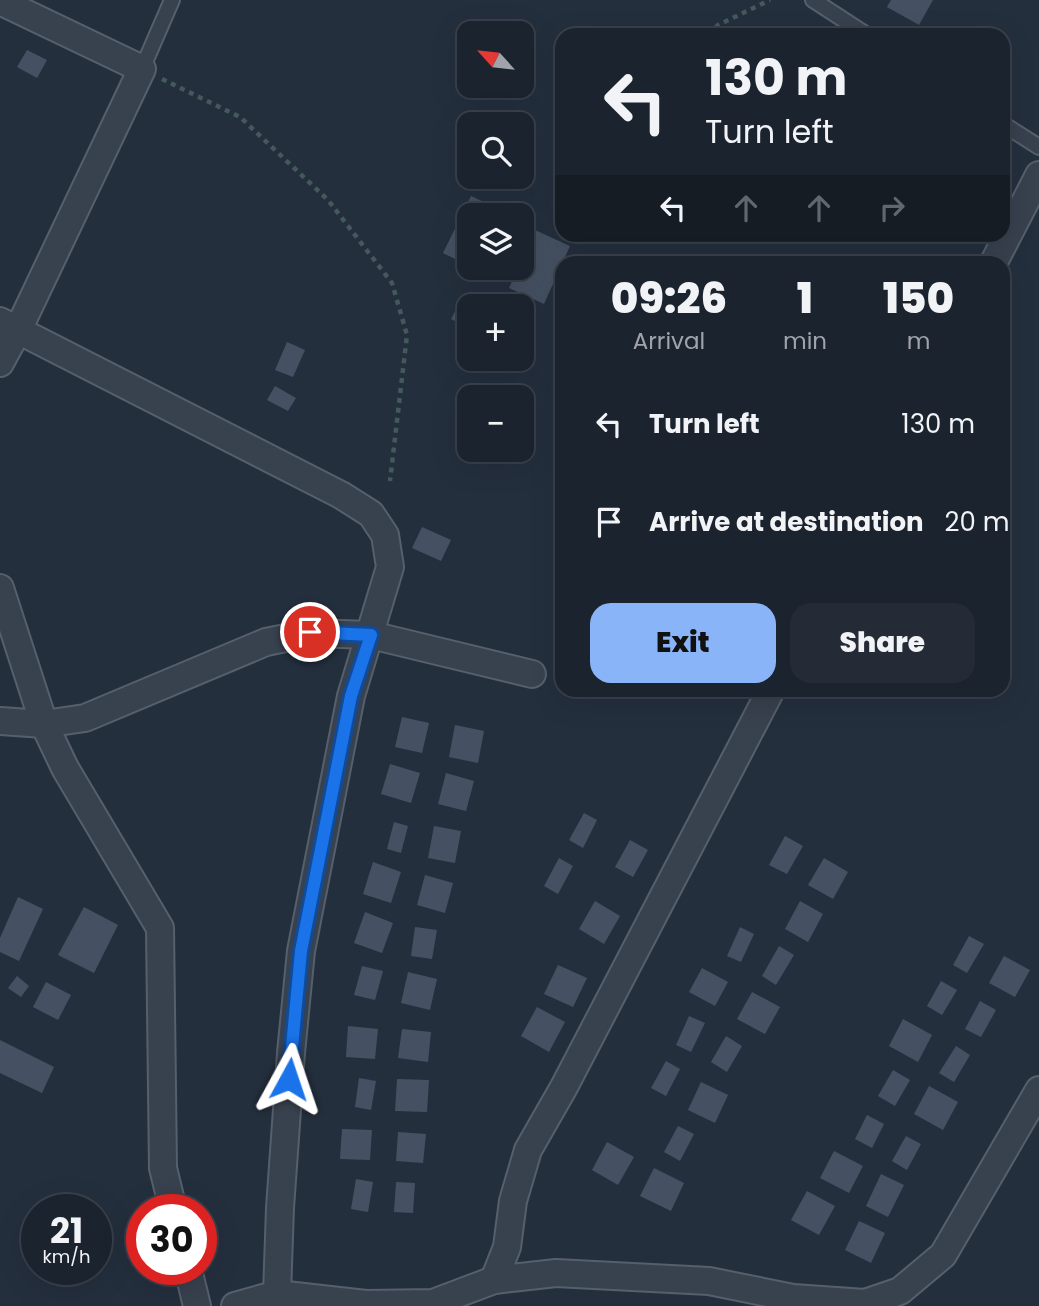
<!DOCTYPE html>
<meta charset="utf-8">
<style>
:root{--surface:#1b232e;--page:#242b36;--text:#f1f3f6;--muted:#a0a4aa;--line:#39404a;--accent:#8ab4f8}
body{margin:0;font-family:Poppins,sans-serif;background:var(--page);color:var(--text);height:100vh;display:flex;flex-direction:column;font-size:26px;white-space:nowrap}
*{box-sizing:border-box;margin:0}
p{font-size:23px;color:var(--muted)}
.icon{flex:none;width:38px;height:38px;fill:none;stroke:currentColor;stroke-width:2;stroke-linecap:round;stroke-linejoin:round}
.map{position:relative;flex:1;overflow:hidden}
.side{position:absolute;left:555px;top:256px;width:455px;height:441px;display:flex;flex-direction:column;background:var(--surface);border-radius:21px;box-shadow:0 7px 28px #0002,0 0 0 2px var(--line)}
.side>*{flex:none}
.guide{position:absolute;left:555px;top:28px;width:455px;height:214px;border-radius:21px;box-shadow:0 7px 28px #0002,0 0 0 2px var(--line);background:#1b232e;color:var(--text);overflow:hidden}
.needle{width:46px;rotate:297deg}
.controls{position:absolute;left:457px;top:21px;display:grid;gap:14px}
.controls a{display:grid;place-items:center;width:77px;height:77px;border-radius:14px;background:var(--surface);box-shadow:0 7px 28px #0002,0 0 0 2px var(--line);font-size:35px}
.speed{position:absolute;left:21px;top:1194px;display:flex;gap:14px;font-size:35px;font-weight:700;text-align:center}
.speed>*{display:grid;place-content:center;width:91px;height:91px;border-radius:50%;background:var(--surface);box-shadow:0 7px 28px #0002,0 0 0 2px var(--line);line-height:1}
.speed small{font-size:18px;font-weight:400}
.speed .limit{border:10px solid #d22;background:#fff;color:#111}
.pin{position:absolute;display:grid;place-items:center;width:60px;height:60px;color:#fff;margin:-30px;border:4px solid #fff;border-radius:50%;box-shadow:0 2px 7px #0007}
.me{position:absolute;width:77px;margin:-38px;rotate:5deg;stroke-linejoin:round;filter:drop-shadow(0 0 5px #0008)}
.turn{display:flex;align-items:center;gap:24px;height:147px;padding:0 35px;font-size:32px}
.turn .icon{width:91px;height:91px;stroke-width:2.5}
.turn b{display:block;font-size:49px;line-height:60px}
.lanes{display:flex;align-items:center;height:66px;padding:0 35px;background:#0003;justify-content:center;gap:35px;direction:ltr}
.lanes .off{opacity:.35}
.eta{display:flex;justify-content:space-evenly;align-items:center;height:119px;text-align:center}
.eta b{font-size:42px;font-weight:800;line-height:49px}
.action{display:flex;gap:14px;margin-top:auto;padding:14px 35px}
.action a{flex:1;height:80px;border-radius:21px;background:var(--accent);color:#111;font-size:28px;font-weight:800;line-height:80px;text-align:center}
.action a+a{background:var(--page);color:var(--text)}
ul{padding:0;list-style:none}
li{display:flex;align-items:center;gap:21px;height:98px;padding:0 35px}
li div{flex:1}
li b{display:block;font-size:26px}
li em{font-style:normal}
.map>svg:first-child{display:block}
.building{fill:#455162}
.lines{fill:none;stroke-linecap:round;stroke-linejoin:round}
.lane-casing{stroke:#565f6c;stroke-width:18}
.street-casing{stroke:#565f6c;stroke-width:30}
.path{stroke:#44595c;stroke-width:4.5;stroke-dasharray:5 5;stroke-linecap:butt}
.lane{stroke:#38414e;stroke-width:14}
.street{stroke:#38414e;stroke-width:26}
.route-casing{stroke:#114b97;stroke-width:18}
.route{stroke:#1a73e8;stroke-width:12}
</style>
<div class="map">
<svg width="1039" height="1306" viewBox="0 0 1039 1306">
<rect width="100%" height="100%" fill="#242f3e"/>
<!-- building -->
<g class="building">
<polygon points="891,0 933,0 919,25 887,7"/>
<polygon points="27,50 47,60 37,78 17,67"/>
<polygon points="471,196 505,212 503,215 469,215 469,266 443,253"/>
<polygon points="535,230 570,246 544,304 509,288 518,268 522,268 522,260"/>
<polygon points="465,293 490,306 469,306 469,329 451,319"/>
<polygon points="287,342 305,350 293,377 275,370"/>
<polygon points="275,386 296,398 288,411 267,400"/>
<polygon points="422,527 451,540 441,561 412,548"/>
<polygon points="402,717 429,723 422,753 395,747"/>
<polygon points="455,725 484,731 478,763 449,757"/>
<polygon points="390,764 420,773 411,803 381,794"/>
<polygon points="446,773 474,781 466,811 438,804"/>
<polygon points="584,813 597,820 583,848 569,840"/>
<polygon points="394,822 408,826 401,853 387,849"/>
<polygon points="434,826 461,831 455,863 428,858"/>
<polygon points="785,836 803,846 787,874 769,865"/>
<polygon points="630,840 648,850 633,877 615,867"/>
<polygon points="559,858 573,866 558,894 544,886"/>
<polygon points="824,858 848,872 833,899 808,885"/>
<polygon points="373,862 401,872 391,903 363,894"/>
<polygon points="425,875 453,883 445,913 417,905"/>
<polygon points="18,897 43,909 19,961 0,952 0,938"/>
<polygon points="595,901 620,916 604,944 579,929"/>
<polygon points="800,901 823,914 808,942 785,929"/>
<polygon points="84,907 118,925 94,973 58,955"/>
<polygon points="365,912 393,923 382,953 354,943"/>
<polygon points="415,927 437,930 432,959 411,956"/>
<polygon points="740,927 754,934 741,962 727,956"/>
<polygon points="969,936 984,944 967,973 953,965"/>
<polygon points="779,946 794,955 776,985 762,976"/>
<polygon points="1004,956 1030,970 1015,997 989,983"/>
<polygon points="558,965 587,978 573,1007 544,994"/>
<polygon points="362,966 383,971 375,1000 354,995"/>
<polygon points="702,968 728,982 715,1006 689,992"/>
<polygon points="408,972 437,979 430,1010 401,1003"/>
<polygon points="17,976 29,986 21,997 8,988"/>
<polygon points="941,981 957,990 942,1015 927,1006"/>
<polygon points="46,982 71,995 58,1020 33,1007"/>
<polygon points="752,992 780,1007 765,1034 737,1019"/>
<polygon points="980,1001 996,1010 981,1037 965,1029"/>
<polygon points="537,1007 565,1022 549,1052 521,1036"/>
<polygon points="689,1016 705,1023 691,1052 676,1045"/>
<polygon points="903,1019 932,1035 918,1062 889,1046"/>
<polygon points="348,1026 378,1029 375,1059 346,1057"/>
<polygon points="402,1029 431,1032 428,1062 398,1058"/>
<polygon points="726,1036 742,1046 727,1072 711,1062"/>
<polygon points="0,1040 54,1067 42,1093 0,1073"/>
<polygon points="956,1046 970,1055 954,1082 939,1073"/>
<polygon points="666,1061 680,1069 666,1096 651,1088"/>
<polygon points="893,1070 910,1080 895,1106 878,1096"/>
<polygon points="359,1078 376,1081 371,1110 355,1107"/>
<polygon points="397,1079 429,1080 427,1112 395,1111"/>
<polygon points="701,1082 728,1095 715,1123 688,1110"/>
<polygon points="929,1086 958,1102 943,1130 914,1114"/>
<polygon points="867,1115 884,1124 872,1148 855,1139"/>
<polygon points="678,1126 694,1134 680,1161 664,1152"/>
<polygon points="342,1129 372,1130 370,1160 340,1159"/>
<polygon points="398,1132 426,1134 423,1163 396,1161"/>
<polygon points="906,1136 921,1144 907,1170 892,1161"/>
<polygon points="607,1142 634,1157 618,1185 592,1170"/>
<polygon points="834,1151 863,1166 849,1193 820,1178"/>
<polygon points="654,1168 684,1183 671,1211 640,1196"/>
<polygon points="881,1174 904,1185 888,1217 866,1206"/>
<polygon points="356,1179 373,1182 368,1212 351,1209"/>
<polygon points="396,1182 415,1183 413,1213 394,1212"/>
<polygon points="807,1191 835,1206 819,1235 791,1220"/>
<polygon points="859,1221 885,1233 871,1263 845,1250"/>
</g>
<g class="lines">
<defs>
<g id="lane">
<polyline points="813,0 867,35"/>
<polyline points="142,69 172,0"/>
<polyline points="1003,124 1039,147"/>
</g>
<g id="street">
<polyline points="0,1 142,69 18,330 0,363"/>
<polyline points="994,262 1039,175"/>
<polyline points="0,321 341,495 371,514 385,535 390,567 351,696 301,951 291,1053 280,1208 277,1294"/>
<polyline points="0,588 44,724 65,768 160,928 163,1168 173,1209"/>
<polyline points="0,721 44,724 85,718 266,642 310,633 371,635 532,674"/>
<polyline points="188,1269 197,1306"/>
<polyline points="494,1280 507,1247 513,1201 528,1150 564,1087 771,690"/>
<polyline points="235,1306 277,1294 366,1304 433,1303 494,1280 556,1273 709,1281 793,1298 865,1303 900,1291 943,1255 1039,1090"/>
</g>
</defs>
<!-- lane casing -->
<use href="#lane" class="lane-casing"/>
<!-- street casing -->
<use href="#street" class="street-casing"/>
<!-- path -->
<g class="path">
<polyline points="709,35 718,25 770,0"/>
<polyline points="162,79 240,117 328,200 392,283 407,335 390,481"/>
</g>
<!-- lane -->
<use href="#lane" class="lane"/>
<!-- street -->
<use href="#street" class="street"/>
</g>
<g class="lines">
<defs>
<polyline id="route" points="289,1079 301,951 351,696 371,635 310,632"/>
</defs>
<!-- route casing -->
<use href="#route" class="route-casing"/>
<!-- route -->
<use href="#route" class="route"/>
</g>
</svg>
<div class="controls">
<a><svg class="needle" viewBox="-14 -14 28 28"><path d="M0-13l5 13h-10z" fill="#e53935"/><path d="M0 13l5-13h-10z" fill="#a0a4aa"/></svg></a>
<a><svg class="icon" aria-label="search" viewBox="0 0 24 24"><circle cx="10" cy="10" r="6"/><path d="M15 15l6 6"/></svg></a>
<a><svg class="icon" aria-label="layers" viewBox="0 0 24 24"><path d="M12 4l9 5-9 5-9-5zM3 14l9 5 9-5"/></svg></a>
<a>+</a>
<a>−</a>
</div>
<div class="speed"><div>21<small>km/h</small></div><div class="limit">30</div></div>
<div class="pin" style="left:310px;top:632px;background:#d93025"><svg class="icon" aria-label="arrive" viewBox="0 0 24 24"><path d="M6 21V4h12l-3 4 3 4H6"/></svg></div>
<svg class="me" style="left:289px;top:1079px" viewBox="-20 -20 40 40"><path d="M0-17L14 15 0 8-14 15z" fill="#1a73e8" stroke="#fff" stroke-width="4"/></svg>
<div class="guide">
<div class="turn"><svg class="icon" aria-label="left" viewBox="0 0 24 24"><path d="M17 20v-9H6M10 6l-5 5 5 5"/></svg><div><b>130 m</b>Turn left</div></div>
<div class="lanes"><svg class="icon" aria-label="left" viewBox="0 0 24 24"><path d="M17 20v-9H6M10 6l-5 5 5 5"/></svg><svg class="icon off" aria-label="ahead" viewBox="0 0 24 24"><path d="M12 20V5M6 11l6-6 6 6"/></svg><svg class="icon off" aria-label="ahead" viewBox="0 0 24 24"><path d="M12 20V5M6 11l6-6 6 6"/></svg><svg class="icon off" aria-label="right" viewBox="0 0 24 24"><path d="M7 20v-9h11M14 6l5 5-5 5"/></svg></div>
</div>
<section class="side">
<div class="eta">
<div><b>09:26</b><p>Arrival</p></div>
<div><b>1</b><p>min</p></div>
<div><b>150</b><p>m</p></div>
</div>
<ul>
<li><svg class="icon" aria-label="left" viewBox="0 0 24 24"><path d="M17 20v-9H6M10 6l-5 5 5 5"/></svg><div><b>Turn left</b></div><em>130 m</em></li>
<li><svg class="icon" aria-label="arrive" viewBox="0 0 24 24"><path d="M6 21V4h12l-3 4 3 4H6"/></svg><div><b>Arrive at destination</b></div><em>20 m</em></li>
</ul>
<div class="action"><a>Exit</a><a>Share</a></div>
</section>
</div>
